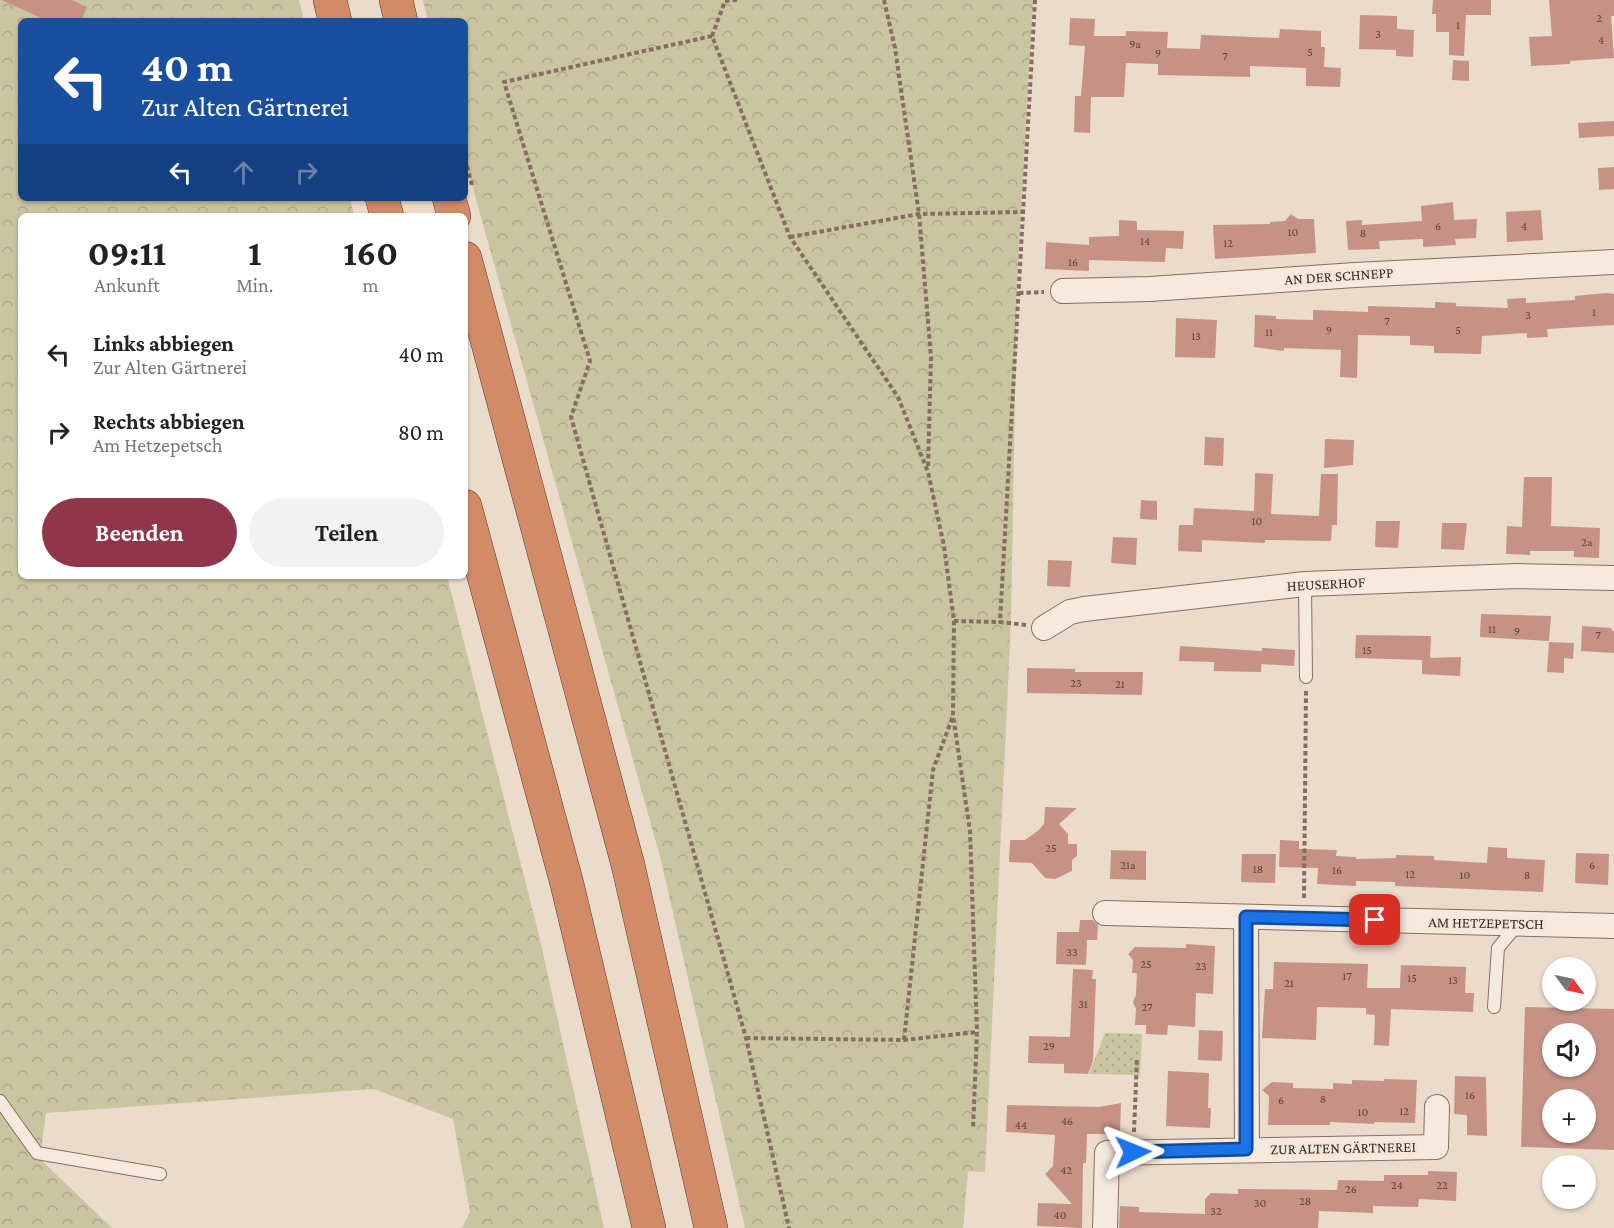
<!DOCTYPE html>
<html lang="de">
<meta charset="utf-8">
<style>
:root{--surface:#fff;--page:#f2f2f2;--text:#222;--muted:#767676;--accent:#90364a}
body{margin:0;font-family:"Crimson Pro",serif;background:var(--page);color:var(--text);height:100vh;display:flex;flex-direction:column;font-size:22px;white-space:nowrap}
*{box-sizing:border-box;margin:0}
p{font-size:20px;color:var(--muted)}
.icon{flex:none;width:33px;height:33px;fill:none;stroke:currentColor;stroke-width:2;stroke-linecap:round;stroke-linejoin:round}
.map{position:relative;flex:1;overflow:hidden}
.details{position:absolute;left:18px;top:213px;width:450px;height:366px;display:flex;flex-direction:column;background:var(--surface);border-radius:9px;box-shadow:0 2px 4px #0004}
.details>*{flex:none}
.hud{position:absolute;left:18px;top:18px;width:450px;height:183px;border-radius:9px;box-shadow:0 2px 4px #0004;background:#1a4fa0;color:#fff;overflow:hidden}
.needle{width:39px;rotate:123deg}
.fabs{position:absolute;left:1542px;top:957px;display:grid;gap:12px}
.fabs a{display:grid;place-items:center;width:54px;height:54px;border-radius:50%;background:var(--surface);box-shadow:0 2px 4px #0004;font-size:30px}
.pin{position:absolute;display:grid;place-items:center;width:51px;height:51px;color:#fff;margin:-26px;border-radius:12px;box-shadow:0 3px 9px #0006}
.me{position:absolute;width:66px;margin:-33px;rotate:88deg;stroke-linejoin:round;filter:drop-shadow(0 0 4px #0008)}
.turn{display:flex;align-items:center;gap:21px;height:126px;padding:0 24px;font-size:27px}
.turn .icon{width:78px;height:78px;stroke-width:2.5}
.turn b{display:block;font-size:42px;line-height:51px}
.lanes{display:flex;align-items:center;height:57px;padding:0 24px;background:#0003;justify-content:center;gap:30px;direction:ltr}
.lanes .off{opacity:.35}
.eta{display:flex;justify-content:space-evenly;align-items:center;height:102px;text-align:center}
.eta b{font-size:36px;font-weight:700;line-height:42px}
.cta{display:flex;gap:12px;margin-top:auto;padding:12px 24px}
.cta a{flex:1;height:69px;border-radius:36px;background:var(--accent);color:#fff;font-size:24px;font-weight:700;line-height:69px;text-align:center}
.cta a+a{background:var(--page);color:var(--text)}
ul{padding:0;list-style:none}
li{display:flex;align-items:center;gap:18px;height:78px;padding:0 24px}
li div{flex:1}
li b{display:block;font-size:22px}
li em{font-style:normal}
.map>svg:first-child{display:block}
.forest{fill:url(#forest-crowns)}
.park{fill:url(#park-dots)}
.building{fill:#c69285;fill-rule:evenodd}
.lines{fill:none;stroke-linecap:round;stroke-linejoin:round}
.lane-casing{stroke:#876d61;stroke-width:14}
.street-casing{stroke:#876d61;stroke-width:26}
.highway-casing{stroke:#553d34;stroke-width:34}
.path{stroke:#876d61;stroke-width:4;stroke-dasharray:4.5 3;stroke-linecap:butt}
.lane{stroke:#f6eade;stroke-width:12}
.street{stroke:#f6eade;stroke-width:24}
.highway{stroke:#d18b66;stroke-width:33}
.route-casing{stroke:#114b97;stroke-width:15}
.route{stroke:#1a73e8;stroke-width:10}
.labels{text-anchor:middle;stroke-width:6;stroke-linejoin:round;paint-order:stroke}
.number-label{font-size:12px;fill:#5c433c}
.street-label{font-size:15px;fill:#392923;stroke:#f3e7da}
</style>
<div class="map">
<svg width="1614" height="1228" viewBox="0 0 1614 1228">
<defs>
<pattern id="forest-crowns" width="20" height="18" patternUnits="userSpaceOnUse" patternTransform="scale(1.5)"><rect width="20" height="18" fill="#c9c5a0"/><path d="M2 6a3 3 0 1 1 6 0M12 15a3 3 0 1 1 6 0" fill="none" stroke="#ada98a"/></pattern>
<pattern id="park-dots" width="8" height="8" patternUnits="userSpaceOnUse" patternTransform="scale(1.5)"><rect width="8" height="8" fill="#c9c5a0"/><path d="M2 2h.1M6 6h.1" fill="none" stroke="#ada98a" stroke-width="1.8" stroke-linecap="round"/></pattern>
</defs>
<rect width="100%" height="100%" fill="#ebdbcb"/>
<!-- forest -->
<g class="forest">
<polygon points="0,0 299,0 304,21 21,21 21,198 350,198 354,216 21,216 21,576 447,576 539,935 604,1228 462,1228 470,1212 453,1119 374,1089 46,1113 40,1159 112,1228 0,1228"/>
<polygon points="423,0 1033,0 1017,283 1011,621 985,1172 968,1171 963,1228 745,1228 661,860 465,160 465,21 428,21"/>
</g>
<!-- park -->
<polygon class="park" points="1105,1033 1142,1034 1140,1075 1089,1074"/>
<!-- building -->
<g class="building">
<polygon points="1,0 72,0 87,7 81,21 48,21"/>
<polygon points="1433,0 1491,0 1491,15 1466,15 1464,56 1449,55 1449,32 1436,32 1436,14 1432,14"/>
<polygon points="1549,0 1614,0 1614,16 1611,16 1614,58 1570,61 1570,64 1531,66 1529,37 1552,36"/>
<polygon points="1360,15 1397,16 1397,29 1414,30 1413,57 1396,56 1396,50 1359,49"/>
<polygon points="1070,18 1095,19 1094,36 1126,36 1126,31 1168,32 1167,48 1200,49 1201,35 1279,38 1280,29 1321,31 1321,47 1325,47 1324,67 1341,68 1340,87 1306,86 1306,68 1250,66 1250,77 1158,75 1158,64 1126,63 1124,97 1091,97 1090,133 1074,132 1075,96 1081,96 1085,46 1069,45"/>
<polygon points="1453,60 1469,61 1469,81 1452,80"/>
<polygon points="1614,121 1614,136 1579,138 1578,123"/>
<polygon points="1614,167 1614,189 1599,190 1598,168"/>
<polygon points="1453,202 1454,220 1477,219 1476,238 1455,239 1456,245 1423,247 1423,239 1379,241 1380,249 1348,250 1346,221 1362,220 1362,225 1422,221 1421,206"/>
<polygon points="1541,210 1543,240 1507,242 1506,212"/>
<polygon points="1291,214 1298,219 1314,219 1316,253 1215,259 1213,225 1270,224 1270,222 1285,221"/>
<polygon points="1119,220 1137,221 1137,230 1184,231 1183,249 1166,248 1165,262 1089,260 1089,271 1045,269 1046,242 1089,245 1089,237 1119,236"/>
<polygon points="1606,293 1614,294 1614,325 1547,329 1548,337 1527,338 1527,333 1482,336 1481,354 1434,353 1434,346 1410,345 1410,336 1358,335 1357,378 1340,377 1341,350 1284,348 1284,351 1254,347 1255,315 1276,316 1276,319 1313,320 1313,310 1368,312 1368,306 1435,308 1435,302 1456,303 1456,306 1508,308 1507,299 1526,298 1526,303 1575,300 1575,296"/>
<polygon points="1176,318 1217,320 1215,358 1175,357"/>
<polygon points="1205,437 1224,438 1223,466 1204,465"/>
<polygon points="1325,439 1354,440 1353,465 1324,468"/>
<polygon points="1255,473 1273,474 1271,514 1319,516 1321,474 1338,474 1337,525 1332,525 1331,541 1265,540 1265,543 1202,540 1202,552 1178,551 1179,525 1193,525 1194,508 1254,511"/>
<polygon points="1524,477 1552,477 1551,526 1600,528 1599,558 1574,557 1574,551 1530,551 1530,555 1506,554 1507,526 1522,527"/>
<polygon points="1141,500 1157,501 1157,520 1140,519"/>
<polygon points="1376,521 1400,521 1398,548 1375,547"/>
<polygon points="1442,523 1467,523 1464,550 1441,549"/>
<polygon points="1113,537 1137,538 1136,565 1111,563"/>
<polygon points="1048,560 1072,561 1070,587 1047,586"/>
<polygon points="1481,614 1551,616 1549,641 1480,637"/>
<polygon points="1582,626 1612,628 1611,630 1614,631 1614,653 1581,651"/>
<polygon points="1356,635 1431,636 1430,658 1461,657 1460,676 1422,674 1422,660 1355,658"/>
<polygon points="1549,642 1574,643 1573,659 1564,658 1564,673 1547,672"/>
<polygon points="1180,646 1262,651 1261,672 1214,671 1214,662 1179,661"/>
<polygon points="1262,648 1295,650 1294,666 1261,664"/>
<polygon points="1027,668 1075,669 1075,672 1143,672 1142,695 1027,693"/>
<polygon points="1045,807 1077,808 1059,824 1068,834 1068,844 1077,844 1077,856 1072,860 1072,871 1055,879 1045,878 1032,863 1009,862 1010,840 1025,840 1039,830 1044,824"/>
<polygon points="1280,840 1299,841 1299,849 1337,850 1336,856 1356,857 1356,859 1396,858 1396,855 1434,856 1434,860 1487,863 1488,847 1507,848 1507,858 1545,860 1543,892 1395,886 1395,882 1356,881 1356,886 1317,884 1318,868 1279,867"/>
<polygon points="1111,850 1146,851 1146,880 1110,879"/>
<polygon points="1576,853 1609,854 1608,885 1575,883"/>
<polygon points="1242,854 1276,854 1275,883 1241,882"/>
<polygon points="1080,920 1093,920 1098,925 1097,940 1087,940 1086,965 1056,964 1057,932 1079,932"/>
<polygon points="1186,944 1215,946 1213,994 1196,993 1195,1027 1168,1025 1167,1035 1146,1034 1146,1025 1135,1025 1136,1009 1133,1002 1136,995 1137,973 1132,973 1133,960 1128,954 1135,947 1186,948"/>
<polygon points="1274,962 1368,964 1367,988 1400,988 1401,965 1466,967 1465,993 1474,993 1473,1012 1391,1009 1389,1046 1374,1045 1375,1015 1366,1014 1366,1008 1317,1007 1316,1040 1262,1038 1265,989 1273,989"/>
<polygon points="1073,969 1093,970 1092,979 1096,979 1093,1061 1088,1074 1064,1073 1064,1064 1028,1063 1029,1036 1070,1037"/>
<path d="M1525,1007L1614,1009V1150L1521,1147ZM1552,1034H1586V1066H1552ZM1552,1100H1586V1132H1552Z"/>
<polygon points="1199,1030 1223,1031 1222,1061 1198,1060"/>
<polygon points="1168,1071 1209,1073 1208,1108 1211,1108 1210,1128 1166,1126"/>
<polygon points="1455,1076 1486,1077 1487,1136 1467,1135 1467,1115 1454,1114"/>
<polygon points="1384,1079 1417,1080 1415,1123 1374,1122 1374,1124 1330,1122 1330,1125 1268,1125 1269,1096 1262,1090 1272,1082 1293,1083 1293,1088 1333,1089 1333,1083 1352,1084 1352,1080 1384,1081"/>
<polygon points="1121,1103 1120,1134 1087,1134 1086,1163 1083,1163 1082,1228 1037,1226 1038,1203 1072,1204 1045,1174 1053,1166 1055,1135 1006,1132 1007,1105 1099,1107"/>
<polygon points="1428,1171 1457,1172 1456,1201 1419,1199 1418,1207 1373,1206 1373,1213 1319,1211 1318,1228 1119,1228 1120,1206 1139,1207 1139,1212 1205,1214 1205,1199 1211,1193 1238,1194 1238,1189 1337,1190 1338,1180 1384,1181 1384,1175 1428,1175"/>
</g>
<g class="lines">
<defs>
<g id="lane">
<polyline points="1305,584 1306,677"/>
<polyline points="1494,1007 1498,948 1518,924"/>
<polyline points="0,1101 37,1153 160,1174"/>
</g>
<g id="street">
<polyline points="1063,291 1150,289 1355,275 1614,262"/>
<polyline points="1044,628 1070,612 1084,609 1305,584 1517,576 1614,578"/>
<polyline points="1105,913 1614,926"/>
<polyline points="1246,917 1247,1149"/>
<polyline points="1105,1228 1107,1153 1436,1147 1437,1107"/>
</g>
<g id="highway">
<polyline points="330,0 335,21"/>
<polyline points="396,0 401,21"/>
<polyline points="382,198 387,216"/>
<polyline points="449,198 454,216"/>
<polyline points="465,258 628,865 711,1228"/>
<polyline points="465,506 567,884 649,1228"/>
</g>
</defs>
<!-- lane casing -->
<use href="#lane" class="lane-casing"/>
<!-- street casing -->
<use href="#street" class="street-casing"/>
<!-- highway casing -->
<use href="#highway" class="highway-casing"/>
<!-- path -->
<g class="path">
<polyline points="737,0 725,1 712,36 790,237 898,397 928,472 944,546 954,621 953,715 970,831 977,1032 973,1129"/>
<polyline points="884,0 895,48 919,214 931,357 928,468"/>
<polyline points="712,36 504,82 590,361 571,417 746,1038 789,1228"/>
<polyline points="465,159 472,185"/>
<polyline points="790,237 919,214 1024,212"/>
<polyline points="1019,293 1044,292"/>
<polyline points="954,621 1000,622"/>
<polyline points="1026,625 1000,622 1035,0"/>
<polyline points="1304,898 1306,690"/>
<polyline points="746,1038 904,1040 977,1032"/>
<polyline points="904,1040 933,770 953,716"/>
<polyline points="1134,1132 1137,1058"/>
</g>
<!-- lane -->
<use href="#lane" class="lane"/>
<!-- street -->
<use href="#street" class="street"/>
<!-- highway -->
<use href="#highway" class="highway"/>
</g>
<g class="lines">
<defs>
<polyline id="route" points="1133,1152 1246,1149 1246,917 1375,920"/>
</defs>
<!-- route casing -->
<use href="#route" class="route-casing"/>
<!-- route -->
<use href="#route" class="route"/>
</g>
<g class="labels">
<!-- number labels -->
<g class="number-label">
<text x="1599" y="22">2</text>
<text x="1458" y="29">1</text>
<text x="1378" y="38">3</text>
<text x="1601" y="44">4</text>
<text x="1135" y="48">9a</text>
<text x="1310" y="56">5</text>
<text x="1158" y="57">9</text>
<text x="1225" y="60">7</text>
<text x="1438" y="230">6</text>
<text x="1524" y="230">4</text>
<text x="1293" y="236">10</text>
<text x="1363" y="237">8</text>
<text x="1145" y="245">14</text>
<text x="1228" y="247">12</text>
<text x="1073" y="266">16</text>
<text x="1594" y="316">1</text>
<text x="1528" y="319">3</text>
<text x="1387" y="325">7</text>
<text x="1329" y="334">9</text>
<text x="1458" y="334">5</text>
<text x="1269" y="336">11</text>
<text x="1196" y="340">13</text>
<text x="1257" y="525">10</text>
<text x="1587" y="546">2a</text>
<text x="1492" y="633">11</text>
<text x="1517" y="635">9</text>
<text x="1598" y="639">7</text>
<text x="1367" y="654">15</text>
<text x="1076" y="687">23</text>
<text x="1120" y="688">21</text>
<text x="1051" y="852">25</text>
<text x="1128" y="869">21a</text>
<text x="1592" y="869">6</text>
<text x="1258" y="873">18</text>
<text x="1337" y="874">16</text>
<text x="1410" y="878">12</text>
<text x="1465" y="879">10</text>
<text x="1527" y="879">8</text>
<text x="1072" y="956">33</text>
<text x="1146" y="968">25</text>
<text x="1201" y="970">23</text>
<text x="1347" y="980">17</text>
<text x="1412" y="982">15</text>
<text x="1453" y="984">13</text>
<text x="1289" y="987">21</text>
<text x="1083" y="1008">31</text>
<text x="1147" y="1011">27</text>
<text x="1049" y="1050">29</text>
<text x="1470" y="1099">16</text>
<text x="1323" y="1103">8</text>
<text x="1281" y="1104">6</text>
<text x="1404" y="1115">12</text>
<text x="1363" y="1116">10</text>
<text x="1067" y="1125">46</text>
<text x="1021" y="1129">44</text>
<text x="1066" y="1174">42</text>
<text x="1397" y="1189">24</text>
<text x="1442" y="1189">22</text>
<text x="1351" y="1193">26</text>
<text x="1305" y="1205">28</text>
<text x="1260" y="1207">30</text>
<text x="1216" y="1215">32</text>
<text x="1060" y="1219">40</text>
</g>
<!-- street labels -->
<g class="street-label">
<text transform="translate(1339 276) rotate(-4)" y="5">AN DER SCHNEPP</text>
<text transform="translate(1326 584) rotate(-3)" y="5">HEUSERHOF</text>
<text transform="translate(1486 923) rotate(1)" y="5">AM HETZEPETSCH</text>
<text transform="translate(1343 1148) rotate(-1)" y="5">ZUR ALTEN GÄRTNEREI</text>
</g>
</g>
</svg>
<div class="fabs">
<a><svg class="needle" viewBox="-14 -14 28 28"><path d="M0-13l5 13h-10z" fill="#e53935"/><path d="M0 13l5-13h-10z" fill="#767676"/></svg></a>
<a><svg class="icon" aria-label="sound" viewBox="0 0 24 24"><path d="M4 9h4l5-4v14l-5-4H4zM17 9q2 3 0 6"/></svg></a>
<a>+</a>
<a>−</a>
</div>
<div class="pin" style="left:1375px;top:920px;background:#d93025"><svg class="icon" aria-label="arrive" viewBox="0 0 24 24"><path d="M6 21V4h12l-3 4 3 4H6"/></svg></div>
<svg class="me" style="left:1133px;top:1152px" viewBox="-20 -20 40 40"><path d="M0-17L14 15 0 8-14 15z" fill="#1a73e8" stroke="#fff" stroke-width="4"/></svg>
<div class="hud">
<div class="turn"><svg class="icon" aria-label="left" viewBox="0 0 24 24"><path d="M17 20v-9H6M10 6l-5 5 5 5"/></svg><div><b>40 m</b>Zur Alten Gärtnerei</div></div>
<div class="lanes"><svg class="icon" aria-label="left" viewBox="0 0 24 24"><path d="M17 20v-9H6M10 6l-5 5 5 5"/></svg><svg class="icon off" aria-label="ahead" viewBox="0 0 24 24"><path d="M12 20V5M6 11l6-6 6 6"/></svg><svg class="icon off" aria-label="right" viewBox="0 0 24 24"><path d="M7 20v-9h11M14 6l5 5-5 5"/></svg></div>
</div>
<section class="details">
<div class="eta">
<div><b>09:11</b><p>Ankunft</p></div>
<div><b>1</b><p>Min.</p></div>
<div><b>160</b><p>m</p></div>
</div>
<ul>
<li><svg class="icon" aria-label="left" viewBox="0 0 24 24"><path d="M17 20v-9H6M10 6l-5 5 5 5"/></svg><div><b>Links abbiegen</b><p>Zur Alten Gärtnerei</p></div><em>40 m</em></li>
<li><svg class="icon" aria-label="right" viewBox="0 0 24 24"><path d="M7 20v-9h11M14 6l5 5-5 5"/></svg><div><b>Rechts abbiegen</b><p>Am Hetzepetsch</p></div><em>80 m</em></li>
</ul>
<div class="cta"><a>Beenden</a><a>Teilen</a></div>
</section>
</div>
